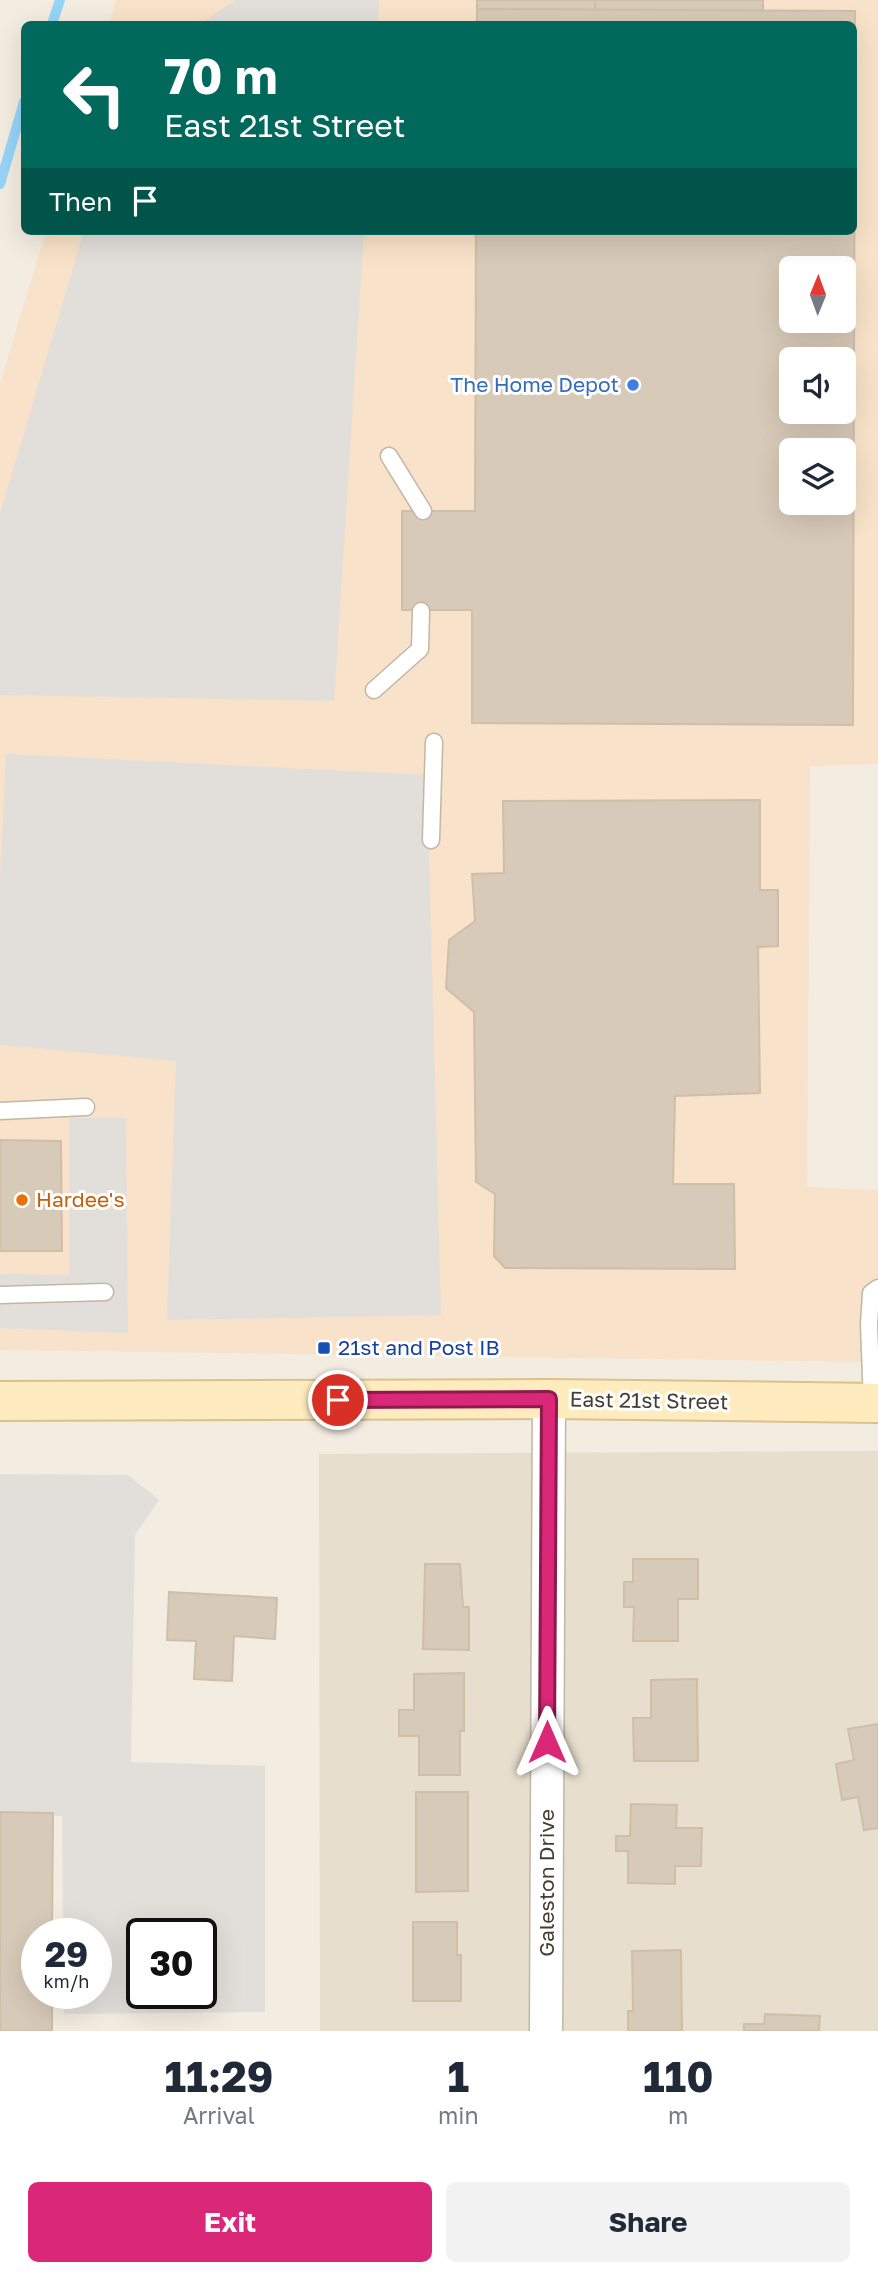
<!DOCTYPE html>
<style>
:root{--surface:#fff;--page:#f2f2f3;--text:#1f2937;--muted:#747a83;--accent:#db2777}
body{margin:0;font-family:"Golos Text",sans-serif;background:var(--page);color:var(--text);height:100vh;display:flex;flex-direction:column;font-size:26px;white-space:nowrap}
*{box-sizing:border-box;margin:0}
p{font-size:23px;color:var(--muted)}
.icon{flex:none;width:38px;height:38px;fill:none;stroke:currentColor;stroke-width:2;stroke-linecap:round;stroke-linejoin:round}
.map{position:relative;height:2031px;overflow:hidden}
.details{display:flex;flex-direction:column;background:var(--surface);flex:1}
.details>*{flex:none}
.top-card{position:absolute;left:21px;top:21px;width:836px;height:214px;border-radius:10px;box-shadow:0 7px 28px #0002;background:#00695c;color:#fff;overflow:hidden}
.needle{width:46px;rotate:1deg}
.fabs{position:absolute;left:779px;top:256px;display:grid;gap:14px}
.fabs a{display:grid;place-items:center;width:77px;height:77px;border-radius:10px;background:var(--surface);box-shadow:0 7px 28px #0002;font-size:35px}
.speed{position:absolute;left:21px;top:1918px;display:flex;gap:14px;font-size:35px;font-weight:700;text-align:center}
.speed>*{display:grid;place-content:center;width:91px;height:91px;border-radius:50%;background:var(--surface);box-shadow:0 7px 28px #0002;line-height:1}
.speed small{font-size:18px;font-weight:400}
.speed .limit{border:4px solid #111;border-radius:10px;background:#fff;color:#111}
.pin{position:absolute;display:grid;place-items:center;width:60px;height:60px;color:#fff;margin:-30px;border:4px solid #fff;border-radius:50%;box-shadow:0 2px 7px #0007}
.me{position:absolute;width:77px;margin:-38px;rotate:0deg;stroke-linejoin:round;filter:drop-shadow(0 0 5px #0008)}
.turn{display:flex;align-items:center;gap:24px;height:147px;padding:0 28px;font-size:32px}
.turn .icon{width:91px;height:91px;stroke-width:2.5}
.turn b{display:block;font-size:49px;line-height:60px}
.then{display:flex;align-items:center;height:66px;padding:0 28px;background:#0003;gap:14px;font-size:26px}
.eta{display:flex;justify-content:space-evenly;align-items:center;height:119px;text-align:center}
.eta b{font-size:42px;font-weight:700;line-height:49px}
.button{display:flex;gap:14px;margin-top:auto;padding:14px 28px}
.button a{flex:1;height:80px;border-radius:10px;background:var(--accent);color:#fff;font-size:28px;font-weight:700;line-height:80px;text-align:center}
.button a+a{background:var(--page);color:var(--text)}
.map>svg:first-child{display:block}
.residential{fill:#e7dece}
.commercial{fill:#f8e2c9;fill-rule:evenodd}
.parking{fill:#e2dfda;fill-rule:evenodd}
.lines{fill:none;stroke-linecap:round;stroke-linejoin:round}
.stream{stroke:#96d4f7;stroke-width:10}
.building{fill:#d8cab8;stroke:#d0bfa8;stroke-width:2;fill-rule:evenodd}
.service-casing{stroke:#c1b7a6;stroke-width:19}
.minor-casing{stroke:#c1b7a6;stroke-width:35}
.secondary-casing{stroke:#dac28d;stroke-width:42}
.service{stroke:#fff;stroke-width:16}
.minor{stroke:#fff;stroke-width:32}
.secondary{stroke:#ffecbe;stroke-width:38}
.route-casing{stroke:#8e194d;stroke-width:18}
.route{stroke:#db2777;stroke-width:12}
.shop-dot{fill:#3f7fe0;stroke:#fff;stroke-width:2.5}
.food-dot{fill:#e8710a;stroke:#fff;stroke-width:2.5}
.transit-dot{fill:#1a4fb4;stroke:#fff;stroke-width:2.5}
.labels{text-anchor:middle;stroke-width:6;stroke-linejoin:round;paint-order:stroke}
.shop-label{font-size:21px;fill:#366cbe;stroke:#fff;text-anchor:end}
.food-label{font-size:21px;fill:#c56008;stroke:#fff;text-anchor:start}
.transit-label{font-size:21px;fill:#164399;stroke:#fff;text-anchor:start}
.street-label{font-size:21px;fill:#443c31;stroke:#fff}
</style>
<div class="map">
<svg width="878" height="2031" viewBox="0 0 878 2031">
<rect width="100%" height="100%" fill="#f3ece1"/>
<!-- residential -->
<polygon class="residential" points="878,1451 878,2031 320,2031 319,1454"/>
<!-- commercial -->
<path class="commercial" d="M116,0H878V764L810,766L807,1187L878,1190V1362L0,1350V384L46,231H854V24H109ZM791,268H844V320H791ZM791,359H844V411H791ZM791,450H844V502H791Z"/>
<!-- parking -->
<g class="parking">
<polygon points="235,0 379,0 378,24 200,24"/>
<polygon points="84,231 364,231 334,701 0,695 0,514"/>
<polygon points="6,754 427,775 441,1315 167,1320 176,1061 0,1045 0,878"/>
<polygon points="69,1118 126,1118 128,1333 0,1328 0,1274 69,1275"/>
<path d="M0,1474L128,1475L159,1500L135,1535L131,1762L265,1766V2012L64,2014V1993H96V1934H63L62,1816L0,1814ZM142,1934H201V1993H142Z"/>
</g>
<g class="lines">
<!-- stream -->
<g class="stream">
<polyline points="52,24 60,0"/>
<polyline points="0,184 24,102"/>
</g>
</g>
<!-- building -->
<g class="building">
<polygon points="477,0 595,0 595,10 477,9"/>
<polygon points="595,0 763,0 763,11 595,10"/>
<path d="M477,9L855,11L853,725L472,723V610H402V511H475L476,231H854V24H477ZM791,268H844V320H791ZM791,359H844V411H791ZM791,450H844V502H791Z"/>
<polygon points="760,800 760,890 778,890 778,946 758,947 760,1093 675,1096 673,1184 734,1184 735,1269 505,1268 494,1256 495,1194 476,1182 474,1012 446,988 449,940 475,921 472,874 504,873 503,801"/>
<polygon points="0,1140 61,1141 62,1251 0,1251"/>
<polygon points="633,1559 698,1559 698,1599 678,1599 678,1641 633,1641 634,1607 624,1607 624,1582 633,1582"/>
<polygon points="425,1564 460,1564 463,1607 469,1607 469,1650 423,1649"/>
<polygon points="169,1592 277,1598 275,1639 234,1636 232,1681 194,1679 196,1641 167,1640"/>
<polygon points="464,1673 464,1731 460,1731 460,1775 419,1775 419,1736 399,1736 399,1710 414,1710 414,1674"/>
<polygon points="697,1679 698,1761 634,1761 633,1718 651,1718 651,1680"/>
<polygon points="878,1724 878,1828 864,1830 858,1797 842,1800 836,1764 854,1760 848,1729"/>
<polygon points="416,1792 468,1792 468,1891 416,1892"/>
<polygon points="631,1804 677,1805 676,1828 702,1828 701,1866 675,1866 675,1884 628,1883 628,1851 616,1851 616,1836 630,1836"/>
<polygon points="0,1812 53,1813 52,1934 37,1934 37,1993 52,1993 52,2031 0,2031"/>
<polygon points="413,1922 457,1922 457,1955 461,1955 461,2001 413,2001"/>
<polygon points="681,1950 682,2031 628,2031 628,2011 633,2011 632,1951"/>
<polygon points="765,2014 820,2016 819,2031 744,2031 744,2024 764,2024"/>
</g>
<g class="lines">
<defs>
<g id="service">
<polyline points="389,456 423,511"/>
<polyline points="374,690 420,649 421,611"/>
<polyline points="431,840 434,742"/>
<polyline points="0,1111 86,1107"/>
<polyline points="0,1295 105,1292"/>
<polyline points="872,1403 869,1324 871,1293 878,1288"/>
</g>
<polyline id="minor" points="546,2031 549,1399"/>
<polyline id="secondary" points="0,1401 549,1399 878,1403"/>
</defs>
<!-- service casing -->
<use href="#service" class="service-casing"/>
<!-- minor casing -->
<use href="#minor" class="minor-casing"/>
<!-- secondary casing -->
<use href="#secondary" class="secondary-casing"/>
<!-- service -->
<use href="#service" class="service"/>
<!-- minor -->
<use href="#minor" class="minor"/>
<!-- secondary -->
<use href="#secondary" class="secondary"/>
</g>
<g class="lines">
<defs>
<polyline id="route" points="338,1400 549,1399 547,1742"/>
</defs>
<!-- route casing -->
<use href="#route" class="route-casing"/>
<!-- route -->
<use href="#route" class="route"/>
</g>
<!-- markers -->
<circle class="shop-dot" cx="633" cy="385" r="7"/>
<circle class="food-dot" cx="22" cy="1200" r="7"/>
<rect class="transit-dot" x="317" y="1341" width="14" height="14" rx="3.5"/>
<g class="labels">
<!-- shop labels -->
<g class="shop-label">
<text x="619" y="392">The Home Depot</text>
</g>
<!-- food labels -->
<g class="food-label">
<text x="36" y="1207">Hardee's</text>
</g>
<!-- transit labels -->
<g class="transit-label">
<text x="338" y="1355">21st and Post IB</text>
</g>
<!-- street labels -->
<g class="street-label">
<text transform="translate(649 1401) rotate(1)" y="7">East 21st Street</text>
<text transform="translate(547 1883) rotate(-90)" y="7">Galeston Drive</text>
</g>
</g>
</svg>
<div class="fabs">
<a><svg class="needle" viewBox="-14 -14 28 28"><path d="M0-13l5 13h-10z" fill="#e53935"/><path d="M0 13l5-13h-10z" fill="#747a83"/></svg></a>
<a><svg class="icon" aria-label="sound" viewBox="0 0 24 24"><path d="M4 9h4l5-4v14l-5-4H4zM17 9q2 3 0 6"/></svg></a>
<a><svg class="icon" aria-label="layers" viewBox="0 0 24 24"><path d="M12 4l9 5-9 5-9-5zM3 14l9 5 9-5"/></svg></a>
</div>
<div class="speed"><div>29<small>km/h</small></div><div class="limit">30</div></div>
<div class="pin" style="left:338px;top:1400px;background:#d93025"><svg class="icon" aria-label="arrive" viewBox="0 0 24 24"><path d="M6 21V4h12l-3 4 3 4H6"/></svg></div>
<svg class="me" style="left:547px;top:1742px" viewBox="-20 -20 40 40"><path d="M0-17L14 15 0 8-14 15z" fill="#db2777" stroke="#fff" stroke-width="4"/></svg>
<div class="top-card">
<div class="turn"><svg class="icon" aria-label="left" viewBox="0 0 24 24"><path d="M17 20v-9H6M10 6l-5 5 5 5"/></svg><div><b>70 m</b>East 21st Street</div></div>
<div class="then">Then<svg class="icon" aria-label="arrive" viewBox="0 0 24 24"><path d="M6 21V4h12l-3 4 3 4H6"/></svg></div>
</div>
</div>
<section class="details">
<div class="eta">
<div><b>11:29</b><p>Arrival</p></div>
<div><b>1</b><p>min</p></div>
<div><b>110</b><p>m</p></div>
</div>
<div class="button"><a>Exit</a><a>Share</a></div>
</section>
